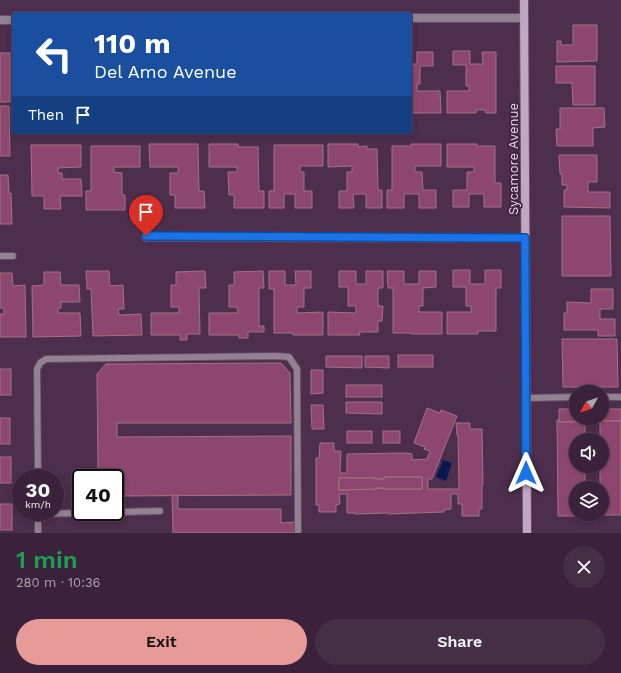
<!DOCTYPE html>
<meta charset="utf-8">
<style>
:root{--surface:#3a223a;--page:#452f45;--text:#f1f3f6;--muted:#aba4af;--line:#543f54;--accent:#e69b98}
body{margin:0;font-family:"Work Sans",sans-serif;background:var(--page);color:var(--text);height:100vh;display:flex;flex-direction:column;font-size:15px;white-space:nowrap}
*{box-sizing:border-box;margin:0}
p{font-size:13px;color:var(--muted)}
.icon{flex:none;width:22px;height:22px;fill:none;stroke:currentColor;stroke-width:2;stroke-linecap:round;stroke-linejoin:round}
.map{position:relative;height:533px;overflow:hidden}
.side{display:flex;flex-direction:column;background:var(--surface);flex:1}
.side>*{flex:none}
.guide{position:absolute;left:12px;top:12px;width:400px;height:122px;border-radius:4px;box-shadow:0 2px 6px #0003,0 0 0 1px var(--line);background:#1a4fa0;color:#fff;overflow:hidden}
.needle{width:26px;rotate:230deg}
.buttons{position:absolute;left:569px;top:385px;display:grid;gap:8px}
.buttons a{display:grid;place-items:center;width:40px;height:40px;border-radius:50%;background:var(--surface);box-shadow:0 2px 6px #0003,0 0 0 1px var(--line);font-size:20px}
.speed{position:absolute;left:12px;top:469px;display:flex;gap:8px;font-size:20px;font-weight:700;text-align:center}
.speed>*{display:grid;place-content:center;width:52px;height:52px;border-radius:50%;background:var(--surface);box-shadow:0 2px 6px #0003,0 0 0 1px var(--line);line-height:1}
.speed small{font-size:10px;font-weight:400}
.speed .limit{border:2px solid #111;border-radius:6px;background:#fff;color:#111}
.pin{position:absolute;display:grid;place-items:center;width:34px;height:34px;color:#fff;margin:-41px -17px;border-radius:50% 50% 50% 0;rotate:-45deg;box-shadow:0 0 4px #0007}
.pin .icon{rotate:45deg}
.me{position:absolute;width:44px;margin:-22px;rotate:0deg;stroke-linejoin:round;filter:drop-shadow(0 0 3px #0008)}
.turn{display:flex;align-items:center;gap:14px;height:84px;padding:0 16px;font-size:18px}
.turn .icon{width:52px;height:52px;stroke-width:2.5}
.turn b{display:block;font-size:28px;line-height:34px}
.then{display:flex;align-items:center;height:38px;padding:0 16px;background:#0003;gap:8px;font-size:15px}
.round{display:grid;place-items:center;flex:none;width:42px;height:42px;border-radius:21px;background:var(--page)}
.overview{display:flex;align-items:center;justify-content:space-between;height:68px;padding:0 16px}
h1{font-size:24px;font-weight:600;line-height:30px;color:#1e9e55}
.cta{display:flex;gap:8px;margin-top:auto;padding:8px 16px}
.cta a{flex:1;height:46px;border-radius:24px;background:var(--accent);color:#111;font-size:16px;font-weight:600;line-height:46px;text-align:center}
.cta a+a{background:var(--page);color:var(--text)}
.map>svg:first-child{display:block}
.water{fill:#091852}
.building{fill:#8d476e;stroke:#9f7289;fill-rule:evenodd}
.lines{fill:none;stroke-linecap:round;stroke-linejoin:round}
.lane-casing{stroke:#694c69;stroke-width:8}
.street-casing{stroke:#694c69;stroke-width:10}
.secondary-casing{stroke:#694c69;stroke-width:10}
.lane{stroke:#918191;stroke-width:6}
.street{stroke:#918191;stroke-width:8}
.secondary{stroke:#c1a8c1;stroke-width:8}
.route-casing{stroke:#114b97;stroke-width:10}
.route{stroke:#1a73e8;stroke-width:7}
.labels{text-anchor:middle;stroke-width:3.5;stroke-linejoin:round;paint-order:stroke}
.street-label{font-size:13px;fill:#e9d5e8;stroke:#422442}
</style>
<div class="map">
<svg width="621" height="533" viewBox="0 0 621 533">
<rect width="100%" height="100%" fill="#4d2e4d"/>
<!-- water -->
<polygon class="water" points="443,460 452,463 446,481 436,477"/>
<!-- building -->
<g class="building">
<polygon points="573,25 597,25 597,61 557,62 557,41 561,41 561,45 573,45"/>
<polygon points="453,51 470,51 470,64 483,64 482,52 496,52 496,113 486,113 485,110 476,110 476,113 447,113 447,91 469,91 469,86 466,86 466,65 453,65"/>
<polygon points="417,52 433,52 433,66 420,66 420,84 417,84 417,91 440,91 441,113 411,113 410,111 410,64 417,64"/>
<rect x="0" y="53" width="10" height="49"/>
<polygon points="556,66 595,66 595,105 573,105 572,83 556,83"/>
<polygon points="0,106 9,106 10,156 0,156"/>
<polygon points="560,108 604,108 605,127 593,128 593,146 557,146 556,129 560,129"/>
<polygon points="149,144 198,144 199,191 204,191 205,208 175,208 175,195 170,195 170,173 178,173 178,167 150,167"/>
<polygon points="209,144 238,144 238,147 258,147 259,191 264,191 264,208 234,208 234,195 229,195 228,172 237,172 237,167 209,167"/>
<polygon points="328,144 358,144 358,147 367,146 367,149 377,149 378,190 382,190 382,208 366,208 366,194 353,194 354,208 339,208 339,191 347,191 347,172 352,172 352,166 328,167"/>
<polygon points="411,144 441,144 441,166 415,166 415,172 422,172 423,190 436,190 436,208 419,208 419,194 404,194 404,208 387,208 387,190 392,190 392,146 411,146"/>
<polygon points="447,144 477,144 477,146 495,146 495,183 501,183 501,207 484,207 484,194 469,194 469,207 453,207 453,190 467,190 467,172 474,172 474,167 447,167"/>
<polygon points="31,145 81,145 81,167 58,168 58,173 62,173 62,179 81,179 82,196 60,196 61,209 44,209 44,196 32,196"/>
<polygon points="274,145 323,145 323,166 300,166 300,172 304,172 304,191 312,191 312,208 295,208 295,194 284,194 284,208 269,208 269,191 274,191"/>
<polygon points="91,146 140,146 140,167 114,167 114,172 122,173 122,195 125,195 125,210 86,210 86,191 91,191"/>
<polygon points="559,155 597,155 597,182 588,182 588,192 610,192 610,208 564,207 564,190 567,190 567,185 562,185 562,174 560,174"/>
<polygon points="0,175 8,175 9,193 11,193 12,224 0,224"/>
<polygon points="562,216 610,216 611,276 562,276"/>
<polygon points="453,270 470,270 470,284 485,284 485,270 501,270 501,288 496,288 496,331 478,331 478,334 447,334 447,312 471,312 471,306 466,306 466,287 453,287"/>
<polygon points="86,271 109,271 110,286 123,285 124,309 118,309 119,315 141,314 142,335 93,336 91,289 87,289"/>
<polygon points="205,271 206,288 199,288 200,334 187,334 187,340 180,340 180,335 151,335 151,313 179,313 179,307 171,307 171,285 176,285 176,272"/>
<polygon points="263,271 264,288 259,288 259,326 264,326 264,332 248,332 248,338 239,338 239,335 209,335 209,313 238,313 237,307 229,307 229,285 234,285 234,272"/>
<polygon points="269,271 285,271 285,285 296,285 295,271 311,271 311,288 304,288 304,307 297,307 297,313 323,312 323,335 293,335 293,333 274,333 274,289 269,289"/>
<polygon points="339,271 356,271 356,284 366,284 366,271 383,271 383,288 378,288 378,306 383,306 382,321 378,321 378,332 359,332 360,335 328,335 328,312 356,313 356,306 348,306 348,287 339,287"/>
<polygon points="387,271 404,271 404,284 419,284 419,271 436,271 436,287 423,288 423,306 419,306 419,312 442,312 442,334 411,334 411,333 393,333 393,288 388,288"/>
<polygon points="44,272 60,272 61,285 79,285 80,302 61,302 61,308 58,308 58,313 80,313 81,336 33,337 32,286 44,285"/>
<polygon points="0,273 12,273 13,286 25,285 26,337 0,337 0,314 4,314 4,308 0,308"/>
<polygon points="591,289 613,289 613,309 600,309 600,319 615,319 615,336 598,336 598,330 564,330 564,313 567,313 567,302 591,303"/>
<polygon points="562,339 617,339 618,387 563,387"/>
<rect x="398" y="355" width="35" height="12"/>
<polygon points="326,356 362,356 362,368 326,367"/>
<polygon points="365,356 389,356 389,368 365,367"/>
<polygon points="281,363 290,373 291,423 117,423 117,437 291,436 291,495 115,496 115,478 98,478 97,374 106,364"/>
<rect x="0" y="369" width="11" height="26"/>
<polygon points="311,370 323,370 323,393 311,394"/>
<rect x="346" y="385" width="36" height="12"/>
<polygon points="346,402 382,402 382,414 346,413"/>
<polygon points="311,405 323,405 324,429 312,429"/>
<path d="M427,408L440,413L441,410L457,416L432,479H428V489H459L458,435H457L456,423H470V429H482L483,485H482V509H479V516H462V504H458V494H451V509L444,510V512L388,514V513L355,514V513H347V494H339L340,504L336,505V512H319V505H316V458H319L320,443H334V451H341L340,473H347V454L405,453L412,454V460L427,459L430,451L424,449L425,447L414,443ZM384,477H422V489H384L383,488H376V489L339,490V478H375V479H384Z"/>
<polygon points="559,409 576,409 576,418 602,418 602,409 621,409 621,421 602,421 600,420 600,423 585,423 585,421 582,421 582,422 559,422"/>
<rect x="0" y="418" width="10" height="26"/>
<polygon points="557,420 559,420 559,422 582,422 582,421 585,421 585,440 576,440 576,466 585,466 585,488 576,488 576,514 586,514 586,516 558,516"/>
<polygon points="600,420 602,421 621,421 621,515 600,515 600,514 602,514 602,488 600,488 600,466 602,466 602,440 600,440"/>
<rect x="347" y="431" width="25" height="12"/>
<rect x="383" y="431" width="17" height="12"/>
<rect x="0" y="457" width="11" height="26"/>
<polygon points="384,477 422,477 422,489 384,489 383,488 376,488 376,489 339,490 339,478 375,478 375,479 384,479"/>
<polygon points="172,495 178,495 178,509 281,509 281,523 296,522 296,533 173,533"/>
<rect x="0" y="504" width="12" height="26"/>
</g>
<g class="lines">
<defs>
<g id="lane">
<polyline points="0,256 13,256"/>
<polyline points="602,397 621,397"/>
<polyline points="526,398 576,397"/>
<polyline points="38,478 37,369 40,363 46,359 276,356 289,357 297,369 298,533"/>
<polyline points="38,512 38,533"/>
<polyline points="38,514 160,511"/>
</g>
<g id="street">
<polyline points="410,18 524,18"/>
<polyline points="0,20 14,20"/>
<polyline points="146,237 525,238"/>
</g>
<polyline id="secondary" points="524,0 527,533"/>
</defs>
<!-- lane casing -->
<use href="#lane" class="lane-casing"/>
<!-- street casing -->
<use href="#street" class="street-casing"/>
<!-- secondary casing -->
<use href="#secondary" class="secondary-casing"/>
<!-- lane -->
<use href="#lane" class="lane"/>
<!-- street -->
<use href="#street" class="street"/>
<!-- secondary -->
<use href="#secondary" class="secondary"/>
</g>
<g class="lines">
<defs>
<polyline id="route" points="146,236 525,238 526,473"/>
</defs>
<!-- route casing -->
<use href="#route" class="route-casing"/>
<!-- route -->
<use href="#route" class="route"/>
</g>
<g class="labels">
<!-- street labels -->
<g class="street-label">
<text transform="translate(513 159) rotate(-90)" y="5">Sycamore Avenue</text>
</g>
</g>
</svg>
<div class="buttons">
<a><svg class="needle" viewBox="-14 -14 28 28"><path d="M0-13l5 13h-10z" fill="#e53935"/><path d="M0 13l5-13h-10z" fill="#aba4af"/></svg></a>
<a><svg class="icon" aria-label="sound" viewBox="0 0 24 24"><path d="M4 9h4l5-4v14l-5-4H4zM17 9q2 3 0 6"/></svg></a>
<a><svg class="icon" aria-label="layers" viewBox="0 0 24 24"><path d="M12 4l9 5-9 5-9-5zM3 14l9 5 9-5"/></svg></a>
</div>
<div class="speed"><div>30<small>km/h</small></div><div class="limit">40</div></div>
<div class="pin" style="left:146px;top:236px;background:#d93025"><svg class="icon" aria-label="arrive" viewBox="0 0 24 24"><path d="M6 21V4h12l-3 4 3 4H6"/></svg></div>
<svg class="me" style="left:526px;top:473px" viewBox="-20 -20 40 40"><path d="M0-17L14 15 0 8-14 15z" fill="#1a73e8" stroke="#fff" stroke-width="4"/></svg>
<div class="guide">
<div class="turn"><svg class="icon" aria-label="left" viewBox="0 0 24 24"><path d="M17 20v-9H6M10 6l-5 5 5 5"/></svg><div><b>110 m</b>Del Amo Avenue</div></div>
<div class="then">Then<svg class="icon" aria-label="arrive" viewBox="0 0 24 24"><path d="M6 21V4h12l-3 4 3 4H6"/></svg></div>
</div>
</div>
<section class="side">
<div class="overview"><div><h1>1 min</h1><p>280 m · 10:36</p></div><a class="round"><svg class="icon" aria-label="close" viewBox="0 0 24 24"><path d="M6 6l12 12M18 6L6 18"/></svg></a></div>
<div class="cta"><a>Exit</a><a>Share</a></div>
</section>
